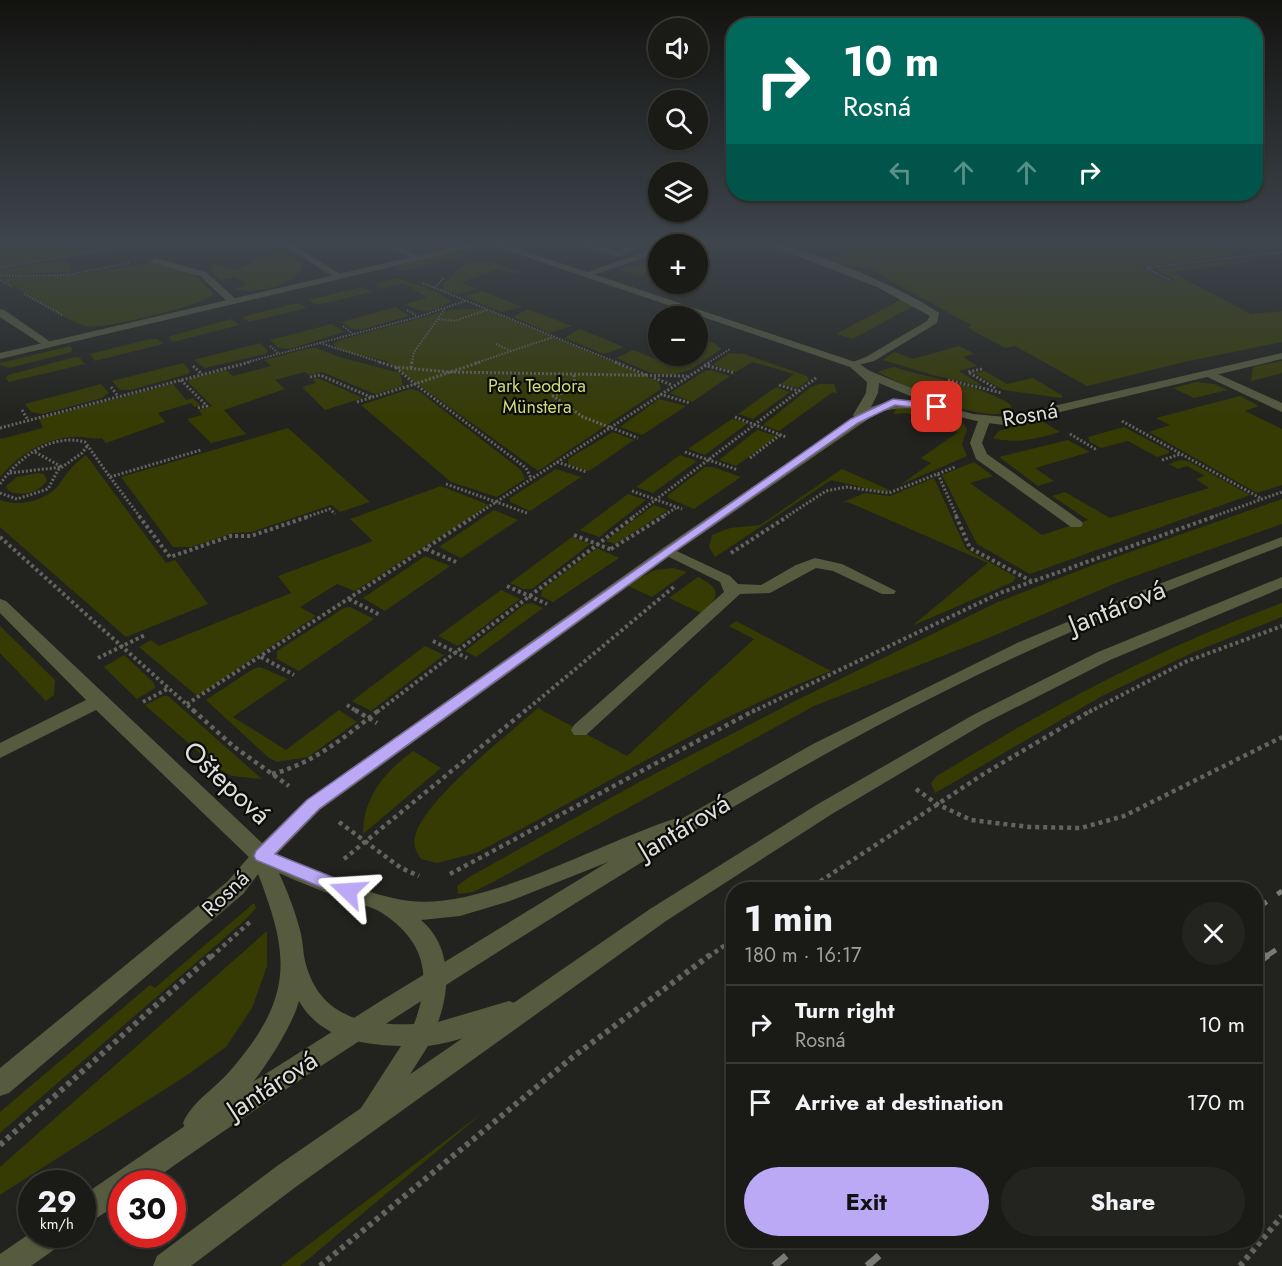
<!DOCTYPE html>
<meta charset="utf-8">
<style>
:root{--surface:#1a1a16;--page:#23231f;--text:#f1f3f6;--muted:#9fa1a1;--line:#383835;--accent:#bca9f5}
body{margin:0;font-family:Jost,sans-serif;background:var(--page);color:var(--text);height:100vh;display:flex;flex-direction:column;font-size:22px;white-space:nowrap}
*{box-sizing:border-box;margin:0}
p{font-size:20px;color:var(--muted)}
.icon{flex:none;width:33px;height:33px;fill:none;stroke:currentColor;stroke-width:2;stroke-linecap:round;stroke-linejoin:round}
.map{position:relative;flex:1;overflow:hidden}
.side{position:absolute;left:726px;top:882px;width:537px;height:366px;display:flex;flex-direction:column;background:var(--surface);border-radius:24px;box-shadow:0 2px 4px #0004,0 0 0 2px var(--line)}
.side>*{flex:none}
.banner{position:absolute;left:726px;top:18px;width:537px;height:183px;border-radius:24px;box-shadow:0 2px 4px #0004,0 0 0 2px var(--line);background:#00695c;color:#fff;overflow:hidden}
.buttons{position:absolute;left:648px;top:18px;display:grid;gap:12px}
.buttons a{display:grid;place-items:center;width:60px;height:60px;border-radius:50%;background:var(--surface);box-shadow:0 2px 4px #0004,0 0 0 2px var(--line);font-size:30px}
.speed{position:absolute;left:18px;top:1170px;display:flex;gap:12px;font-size:30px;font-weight:700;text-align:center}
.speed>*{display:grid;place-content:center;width:78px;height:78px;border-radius:50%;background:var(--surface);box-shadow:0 2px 4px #0004,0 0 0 2px var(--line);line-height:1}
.speed small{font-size:15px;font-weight:400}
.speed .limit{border:9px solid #d22;background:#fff;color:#111}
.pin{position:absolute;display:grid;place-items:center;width:51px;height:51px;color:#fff;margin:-26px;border-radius:12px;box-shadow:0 3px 9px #0006}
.me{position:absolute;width:66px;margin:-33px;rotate:290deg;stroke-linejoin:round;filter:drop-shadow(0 0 4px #0008)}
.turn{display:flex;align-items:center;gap:21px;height:126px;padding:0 18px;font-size:27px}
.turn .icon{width:78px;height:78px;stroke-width:2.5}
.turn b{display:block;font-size:42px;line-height:51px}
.lanes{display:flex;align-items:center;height:57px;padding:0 18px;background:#0003;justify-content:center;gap:30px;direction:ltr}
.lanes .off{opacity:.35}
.round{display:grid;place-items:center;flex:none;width:63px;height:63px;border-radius:32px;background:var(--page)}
.summary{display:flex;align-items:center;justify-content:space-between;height:102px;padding:0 18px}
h1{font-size:36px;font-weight:700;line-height:45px}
.button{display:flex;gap:12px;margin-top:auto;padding:12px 18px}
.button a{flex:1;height:69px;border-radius:36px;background:var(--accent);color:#111;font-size:24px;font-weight:700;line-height:69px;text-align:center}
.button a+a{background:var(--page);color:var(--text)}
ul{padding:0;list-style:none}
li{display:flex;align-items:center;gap:18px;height:78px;padding:0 18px;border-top:2px solid var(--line)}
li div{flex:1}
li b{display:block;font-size:22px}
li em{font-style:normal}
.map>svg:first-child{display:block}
.green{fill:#363b04}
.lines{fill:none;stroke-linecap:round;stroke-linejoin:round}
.path-far4{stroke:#63645f;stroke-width:2;stroke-dasharray:1.5 1.5;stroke-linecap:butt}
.path-far3{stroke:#63645f;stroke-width:3;stroke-dasharray:2 2;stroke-linecap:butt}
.path-far2{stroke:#63645f;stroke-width:4;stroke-dasharray:3 3;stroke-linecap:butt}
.path-far1{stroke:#63645f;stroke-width:4.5;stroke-dasharray:4 4;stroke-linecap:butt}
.path{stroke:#63645f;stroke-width:6;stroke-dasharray:4.5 4.5;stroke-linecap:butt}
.service{fill:#565a3f;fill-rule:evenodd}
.minor{fill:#565a3f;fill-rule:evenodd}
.tertiary{fill:#565a3f;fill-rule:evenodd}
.rail-far1{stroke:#797a75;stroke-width:5;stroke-dasharray:13 13;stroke-linecap:butt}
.rail{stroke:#797a75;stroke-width:7;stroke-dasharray:16 16;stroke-linecap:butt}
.route{fill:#bca9f5;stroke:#7a6e9f;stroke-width:1.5}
.labels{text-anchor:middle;stroke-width:4.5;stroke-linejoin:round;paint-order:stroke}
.far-park-label{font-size:18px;fill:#cedb79;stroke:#0c0c0a}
.street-label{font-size:22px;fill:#dedfdb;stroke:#0c0c0a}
.near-street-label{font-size:27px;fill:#dedfdb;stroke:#0c0c0a}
</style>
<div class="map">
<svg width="1282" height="1266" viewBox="0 0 1282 1266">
<rect width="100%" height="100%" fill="#22231e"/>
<!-- green -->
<g class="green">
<polygon points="32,241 122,241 100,249 0,267 0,247"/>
<polygon points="821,241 1206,241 1237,255 1140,267 1167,282 1175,280 1155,269 1245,259 1251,262 1171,272 1251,314 1282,311 1282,342 1184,362 1087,386 1015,346 1005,348 968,328 971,325 868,268 844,265 830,258 845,254"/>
<polygon points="478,253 403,271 391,267 441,255"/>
<path d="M278,254L293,256L302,264L301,271C285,288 256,294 234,289L247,284L235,277L220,280L210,270L214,265L236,270L267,256Z"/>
<polygon points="658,258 658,272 656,273 658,283 645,278 654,273 639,276 615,268 637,266"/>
<polygon points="64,259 72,272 0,275 0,270"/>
<polygon points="471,262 496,263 521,272 514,274 498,269 462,282 477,289 456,294 444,290 443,285 460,267"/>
<path d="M149,263L193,273L214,294C204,305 98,331 85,326C61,318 24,291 0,278L77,275Z"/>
<path d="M397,278L437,292L451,301C435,313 422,314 405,304L427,298L404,283L381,289L373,284Z"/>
<polygon points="361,287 372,292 316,305 309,300"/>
<polygon points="482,291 523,307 501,312 465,297"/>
<polygon points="904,298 915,305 853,339 836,334"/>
<polygon points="297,303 307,308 249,322 242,317"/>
<polygon points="396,307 409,316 361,330 352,329 341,322"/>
<polygon points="469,309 484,309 635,371 659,382 661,389 538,471 386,361 342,351 333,344 340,340 450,310"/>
<polygon points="528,309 572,326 550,333 513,317"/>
<polygon points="231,319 240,325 173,342 168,337"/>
<polygon points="332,324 344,332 290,349 278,348 270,340"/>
<polygon points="580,329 624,347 604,354 564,338"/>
<polygon points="698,337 716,344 721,349 690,370 671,375 651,373 616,358 633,350 663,362 676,356 698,356"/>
<polygon points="150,339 158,339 163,344 95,361 90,354"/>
<polygon points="260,343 268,351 265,354 205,368 194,360"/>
<polygon points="70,346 73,350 69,353 9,368 0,365 0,363"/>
<polygon points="959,346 975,354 963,357 977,366 959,371 983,386 936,376 883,360 894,352 913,359"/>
<polygon points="309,348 316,348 339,357 400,373 403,386 375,394 322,372 309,375 305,372 275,380 285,389 224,410 246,434 211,443 187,419 202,415 199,410 212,406 188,382 190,379 226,370 233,376 271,366 265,360"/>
<polygon points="729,353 744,354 807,376 809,380 798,388 781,384 794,374 752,362 736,372 713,365"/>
<polygon points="75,357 79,357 85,364 9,382 6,378 8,375"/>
<polygon points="1282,361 1282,373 1251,381 1253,367"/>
<polygon points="183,363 190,371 188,374 131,390 120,390 112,381"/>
<path d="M894,367C933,380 976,383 1010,404L1012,409C986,429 904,384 877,372Z"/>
<polygon points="711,370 730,376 692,402 670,393 705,371"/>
<polygon points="985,371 1007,384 1033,378 1063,396 1061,398 1003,390 974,373"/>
<polygon points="318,378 363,398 325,410 302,387 316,383 313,379"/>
<polygon points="1196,382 1214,384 1228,390 1194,398 1173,388"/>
<polygon points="101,384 109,393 102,398 43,414 31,412 25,404"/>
<path d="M173,384L186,400L193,398L200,405L195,407L191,403L158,413L165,422L106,443L102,438C92,440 84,436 74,437C44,438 19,455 0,477V437L1,439L43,428L39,419Z"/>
<polygon points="819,384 834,384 837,394 833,392 779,431 763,425 811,387"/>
<polygon points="776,387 790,392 753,419 738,414"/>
<polygon points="410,389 419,391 521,470 525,479 497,497 451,482 361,405"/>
<polygon points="1240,396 1259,406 1245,411 1282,429 1282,485 1257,493 1149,432 1170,425 1156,418"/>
<polygon points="659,399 686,406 642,435 620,427"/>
<polygon points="905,407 960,420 967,429 962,444 967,456 900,485 931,463 921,458 958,432 907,413 893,414 896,409"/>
<polygon points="732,419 748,423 705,455 688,449"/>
<path d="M1038,419L1060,432C1036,439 1017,444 993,438L999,431Z"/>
<polygon points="1124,427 1169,451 1169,453 1157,457 1128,441 1101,448 1090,442 1088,437"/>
<polygon points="288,428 370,502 340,512 331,505 252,532 233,533 191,547 173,547 121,477"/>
<polygon points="757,430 777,436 736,466 719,460"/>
<polygon points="613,432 634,440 589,471 568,464 568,459"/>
<polygon points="1068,440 1090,452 1035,468 1054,481 1038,486 999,457"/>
<path d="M86,455L166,563L175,560L208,604L126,637L0,527V500C17,507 46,501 58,486C69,471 70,467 86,455Z"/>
<polygon points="680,455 697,461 653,493 636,487"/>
<polygon points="1180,460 1188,461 1250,495 1030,574 977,544 942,475 974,462 993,476 970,483 1042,535 1088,520 1052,496 1065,492 1110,518 1209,488 1196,479 1205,476 1187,466 1178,469 1169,464"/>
<polygon points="705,467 713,467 741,477 694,509 668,498 668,495"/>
<polygon points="556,469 581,477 530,511 510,502 510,498"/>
<polygon points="842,469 892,491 878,491 831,480 715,557 709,547 712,535 730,528 760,525"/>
<path d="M38,473L44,474L47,480C40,493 20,498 8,490L6,486L17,477Z"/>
<polygon points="934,478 966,549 1016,577 1013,582 912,626 988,563 848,502 841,503 865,493 890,496"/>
<polygon points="441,486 489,505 355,591 337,584 300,607 316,616 197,696 139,647 151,640 159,646 291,593 278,576 373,541 350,519"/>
<polygon points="628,494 646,500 599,537 580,530"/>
<polygon points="1282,499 1282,524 1121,581 986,639 814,706 493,882 473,892 458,894 457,886 471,876 643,780 799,699 998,602 1093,565"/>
<polygon points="654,505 668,510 615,544 606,541"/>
<polygon points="494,510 518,520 461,558 439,547"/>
<polygon points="572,537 590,544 532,589 523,589 510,583"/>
<polygon points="597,548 619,558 553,602 541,596 542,590"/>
<polygon points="425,556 450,566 385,611 363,598"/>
<polygon points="673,568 687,572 652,597 626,585 655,570"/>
<path d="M698,577C723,589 719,598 701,613L669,598Z"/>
<polygon points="501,590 520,599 458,646 438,636"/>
<polygon points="532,603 543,608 476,657 465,651 525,604"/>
<path d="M1282,603V617L1194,652L1104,695L935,793L931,783L937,776C1047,708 1160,647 1282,603Z"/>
<polygon points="350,607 374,619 299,671 277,659 277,651 344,608"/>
<path d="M736,621L831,671C706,720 594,792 476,853L437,863L421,859C416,852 413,845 415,837C423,800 508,735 538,708L627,756L754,639L729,626Z"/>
<polygon points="0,626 55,680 54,695 46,701 0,653"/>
<polygon points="425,646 444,655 371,711 352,701"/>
<polygon points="124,655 154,683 155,688 137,699 104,667"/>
<polygon points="260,667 288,679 233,717 286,750 339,710 357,722 308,757 277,762 269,758 206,700 253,669"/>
<polygon points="163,696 168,696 262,779 232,776 218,769 145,705"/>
<path d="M413,751L441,768L363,834C363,797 385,772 413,751Z"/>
<polygon points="254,903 256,908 245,920 0,1133 0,1112 150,985 155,988"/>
<polygon points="267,931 267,966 252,1008 226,1047 187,1075 0,1195 0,1167"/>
<polygon points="486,1110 300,1266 281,1266 295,1255"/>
</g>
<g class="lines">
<!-- path-far4 -->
<g class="path-far4">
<polyline points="1270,241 1282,246"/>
<polyline points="0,244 18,241"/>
<polyline points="0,268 139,243"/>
<polyline points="0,276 68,275 130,263"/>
<polyline points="0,280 13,287"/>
<polyline points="1169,280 1146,268 1282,252"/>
<polyline points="423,283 618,363"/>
<polyline points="434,288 444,278"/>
<polyline points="24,294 62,315"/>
<polyline points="407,310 417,316"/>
<polyline points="439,319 454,321 487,310"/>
<polyline points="343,326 353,334"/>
<polyline points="320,343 383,363"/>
<polyline points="496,344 511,351"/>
<polyline points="270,346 279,354"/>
<polyline points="244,363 418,317 465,301"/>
<polyline points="412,363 414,352 445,309"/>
<polyline points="476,363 553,337"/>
<polyline points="708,363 730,349"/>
</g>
<!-- path-far3 -->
<g class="path-far3">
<polyline points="379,362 395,367 449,372 687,376"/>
<polyline points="480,362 415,384 526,468 531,478"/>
<polyline points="615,362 647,375"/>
<polyline points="704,365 735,373"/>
<polyline points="193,366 202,374"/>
<polyline points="411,368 412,362"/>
<polyline points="982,369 968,372 995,388"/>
<polyline points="574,375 575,389 553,396 583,417 638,438"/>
<polyline points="310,377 320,375 373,398"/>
<polyline points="654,378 672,385"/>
<polyline points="181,380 207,406 197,408"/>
<polyline points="948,380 1002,393"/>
<polyline points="779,385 799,391"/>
<polyline points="111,387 118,396"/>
<polyline points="660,394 690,403"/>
<polyline points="357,402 415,384 395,367"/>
<polyline points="22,410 28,420"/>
<polyline points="735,417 786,437"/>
<polyline points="1122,421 1262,499"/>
<polyline points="0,428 250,362"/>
<polyline points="1070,434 1097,450"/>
<polyline points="35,452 62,467"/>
<polyline points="685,452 738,470"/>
<polyline points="750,458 780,435"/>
<polyline points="1162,460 1181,454"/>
<polyline points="557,462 587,472"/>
<polyline points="10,473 62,467"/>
<polyline points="938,474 957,517"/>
<polyline points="110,477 140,517"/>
<path d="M0,484C19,457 51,433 85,442L110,477L201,450"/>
<polyline points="446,484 527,513"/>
<polyline points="632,491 682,509"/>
<polyline points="0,493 17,499 48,489 58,470 82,453 88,445"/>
<polyline points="306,517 330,509 335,514"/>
<polyline points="473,517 711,362"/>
<polyline points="633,517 816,378"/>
<polyline points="661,517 676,508"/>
<polyline points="786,517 826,491 846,487 889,493 955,467"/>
<polyline points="1212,517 1282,492"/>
</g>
<!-- path-far2 -->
<g class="path-far2">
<polyline points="139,516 170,557 231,536 251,536 310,516"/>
<polyline points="956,516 970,548 1031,581"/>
<polyline points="574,535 612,550"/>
<polyline points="0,537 195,712"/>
<polyline points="426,549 456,562"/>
<polyline points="611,549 664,516"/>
<polyline points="731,553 788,516"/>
<polyline points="507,586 547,604"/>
<polyline points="349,599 380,615"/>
<polyline points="433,641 467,658"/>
<polyline points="261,657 294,675"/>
<polyline points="98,658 145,635"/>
<polyline points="143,702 169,688"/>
<polyline points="187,704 475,516"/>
<polyline points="347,705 358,712"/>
<polyline points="377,712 635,516"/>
<polyline points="524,712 676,585"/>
<polyline points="752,712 1000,593 1216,516"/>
<polyline points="1089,712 1185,662 1282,626"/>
</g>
<!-- path-far1 -->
<g class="path-far1">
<polyline points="193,710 233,746 289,786"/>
<polyline points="355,710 377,723"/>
<path d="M272,774C314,763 346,736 379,710"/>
<polyline points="916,789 937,804 971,820 1029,827 1081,828 1124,816 1282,737"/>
<polyline points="339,822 401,868 419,876"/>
<polyline points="344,859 526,710"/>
<polyline points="450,874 755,710"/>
<polyline points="807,890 985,773 1092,710"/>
<polyline points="211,957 251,921"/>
<polyline points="708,957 734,939"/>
</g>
<!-- path -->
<g class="path">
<polyline points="0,1145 212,955"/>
<polyline points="320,1266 574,1056 710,955"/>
<polyline points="1240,1266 1282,1216"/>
</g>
<!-- service -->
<g class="service">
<polygon points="277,241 287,241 345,277 337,279"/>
<polygon points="375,241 386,241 426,259 418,261"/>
<polygon points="579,241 618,251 633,245 638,248 619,257 579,245"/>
<polygon points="677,241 690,241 683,244 669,244"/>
<path d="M758,241C789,238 911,292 939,313L937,323L874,361L850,367V363L866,357L927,321L930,316L877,287Z"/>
<polygon points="658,247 658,253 590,276 582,274"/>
<polygon points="155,258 206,272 239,302 230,304 200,276 152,263 150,261"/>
<polygon points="0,309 4,310 55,345 46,347 0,317"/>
<polygon points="1203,371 1211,371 1282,403 1282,412 1203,375"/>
<polygon points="984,417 990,421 982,443 987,454 1081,521 1083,524 1081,527 1071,527 976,459 970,443 978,421"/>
<polygon points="668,547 730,576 738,584 761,585 796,565 815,558 842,564 896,591 894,594 882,594 833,571 816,568 770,593 740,594 586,735 574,735 571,730 574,725 724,592 720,582 663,554 661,551"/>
<polygon points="262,848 269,850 272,856 243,894 9,1093 0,1096 0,1068 227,882 255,850"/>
</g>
<!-- minor -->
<path class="minor" d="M480,241H495L858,363L870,371L931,396L933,399L929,402L973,414L1006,417L1282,353V359L1006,425C962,423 921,398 877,413L673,554L320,810L277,854C319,872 365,895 410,901C483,910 602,842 674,819L681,821L684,827L681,833L510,901L460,916L421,920C451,945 451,988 438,1022L509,1001L517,1004L521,1012L517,1020C488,1031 459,1041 428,1046L383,1117L374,1121L365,1117L361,1108L401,1046C361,1045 320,1038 299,1001C289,1038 232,1121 196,1136L187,1132L183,1123C191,1103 215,1088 229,1072C298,993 289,952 253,861L96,710L0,758V743L86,700L0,613V599L6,601L262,843L306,800L663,548L854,417L853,415L866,393L867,382L850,367L488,244L0,359V353ZM879,383L920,400L890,401L871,407L878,393ZM279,873C303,884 327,893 352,902C361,905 374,907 382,913C426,942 432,977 414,1024C363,1026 319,1017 305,961C303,952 303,943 301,934C296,913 288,893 279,873Z"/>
<!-- tertiary -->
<g class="tertiary">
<path d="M1282,537V546C1168,590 1054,636 945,691C798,764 659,851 520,938C394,1018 269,1098 148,1184H122V1202L82,1227V1196L201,1115L379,1002L639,843L813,744L1017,643L1146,589Z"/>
<polygon points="1282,577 1282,588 1110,660 985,723 832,814 666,921 297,1186 191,1266 153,1266 157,1256 277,1166 650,909 818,804 973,715 1098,652"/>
<polygon points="32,1232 32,1234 66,1234 62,1244 31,1266 0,1266 0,1254"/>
</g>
<!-- rail-far1 -->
<g class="rail-far1">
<polyline points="1256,909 1282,891"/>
<polyline points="1265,957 1282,946"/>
</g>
<!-- rail -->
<g class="rail">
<polyline points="1256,963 1268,955"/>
<polyline points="774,1266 805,1240"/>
<polyline points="867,1266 897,1240"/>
</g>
</g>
<!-- sky -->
<linearGradient id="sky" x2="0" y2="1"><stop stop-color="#131310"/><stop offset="0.58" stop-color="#3e454c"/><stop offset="1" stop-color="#3e454c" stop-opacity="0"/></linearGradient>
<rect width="1282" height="418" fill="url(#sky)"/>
<!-- route -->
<polygon class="route" points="893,399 937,404 942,407 937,410 895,405 858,423 672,553 319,809 275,854 355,886 357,891 355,896 348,899 342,896 256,860 254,856 256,851 307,800 851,419"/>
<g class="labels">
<!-- far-park labels -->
<g class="far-park-label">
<text x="537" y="392">Park Teodora<tspan x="537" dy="21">Münstera</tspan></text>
</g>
<!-- street labels -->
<g class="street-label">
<text transform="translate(1030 414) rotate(-10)" y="8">Rosná</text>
<text transform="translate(225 893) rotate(-44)" y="8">Rosná</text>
</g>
<!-- near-street labels -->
<g class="near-street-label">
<text transform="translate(1117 607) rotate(-22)" y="9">Jantárová</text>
<text transform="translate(227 783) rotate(43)" y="9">Oštepová</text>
<text transform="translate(684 827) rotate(-31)" y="9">Jantárová</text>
<text transform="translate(272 1085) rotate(-33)" y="9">Jantárová</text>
</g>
</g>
</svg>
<div class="buttons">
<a><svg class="icon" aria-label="sound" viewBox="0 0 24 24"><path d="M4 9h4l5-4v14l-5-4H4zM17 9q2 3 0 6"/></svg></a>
<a><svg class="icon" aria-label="search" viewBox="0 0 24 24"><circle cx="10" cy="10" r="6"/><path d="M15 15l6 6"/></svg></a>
<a><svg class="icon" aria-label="layers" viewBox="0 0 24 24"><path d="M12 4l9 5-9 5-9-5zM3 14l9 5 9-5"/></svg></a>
<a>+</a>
<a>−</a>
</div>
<div class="speed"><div>29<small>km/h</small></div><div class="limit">30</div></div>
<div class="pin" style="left:937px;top:407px;background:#d93025"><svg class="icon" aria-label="arrive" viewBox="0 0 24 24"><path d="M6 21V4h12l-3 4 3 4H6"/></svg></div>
<svg class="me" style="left:348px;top:891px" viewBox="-20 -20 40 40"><path d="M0-17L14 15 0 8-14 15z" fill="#bca9f5" stroke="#fff" stroke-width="4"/></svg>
<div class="banner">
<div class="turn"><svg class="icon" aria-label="right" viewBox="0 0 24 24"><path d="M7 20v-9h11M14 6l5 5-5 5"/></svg><div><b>10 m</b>Rosná</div></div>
<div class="lanes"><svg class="icon off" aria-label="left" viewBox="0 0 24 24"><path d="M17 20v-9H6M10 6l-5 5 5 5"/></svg><svg class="icon off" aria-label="ahead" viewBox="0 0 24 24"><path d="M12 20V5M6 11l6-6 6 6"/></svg><svg class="icon off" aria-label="ahead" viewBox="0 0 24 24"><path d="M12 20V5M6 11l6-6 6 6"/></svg><svg class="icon" aria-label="right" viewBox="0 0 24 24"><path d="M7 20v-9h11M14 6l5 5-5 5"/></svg></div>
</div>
<section class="side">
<div class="summary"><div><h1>1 min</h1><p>180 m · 16:17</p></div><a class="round"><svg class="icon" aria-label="close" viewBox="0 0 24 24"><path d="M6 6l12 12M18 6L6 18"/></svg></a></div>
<ul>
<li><svg class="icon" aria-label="right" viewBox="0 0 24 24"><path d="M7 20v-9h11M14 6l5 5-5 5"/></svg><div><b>Turn right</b><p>Rosná</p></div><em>10 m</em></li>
<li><svg class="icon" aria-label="arrive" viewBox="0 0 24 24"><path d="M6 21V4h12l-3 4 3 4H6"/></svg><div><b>Arrive at destination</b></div><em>170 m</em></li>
</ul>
<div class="button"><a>Exit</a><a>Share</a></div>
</section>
</div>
